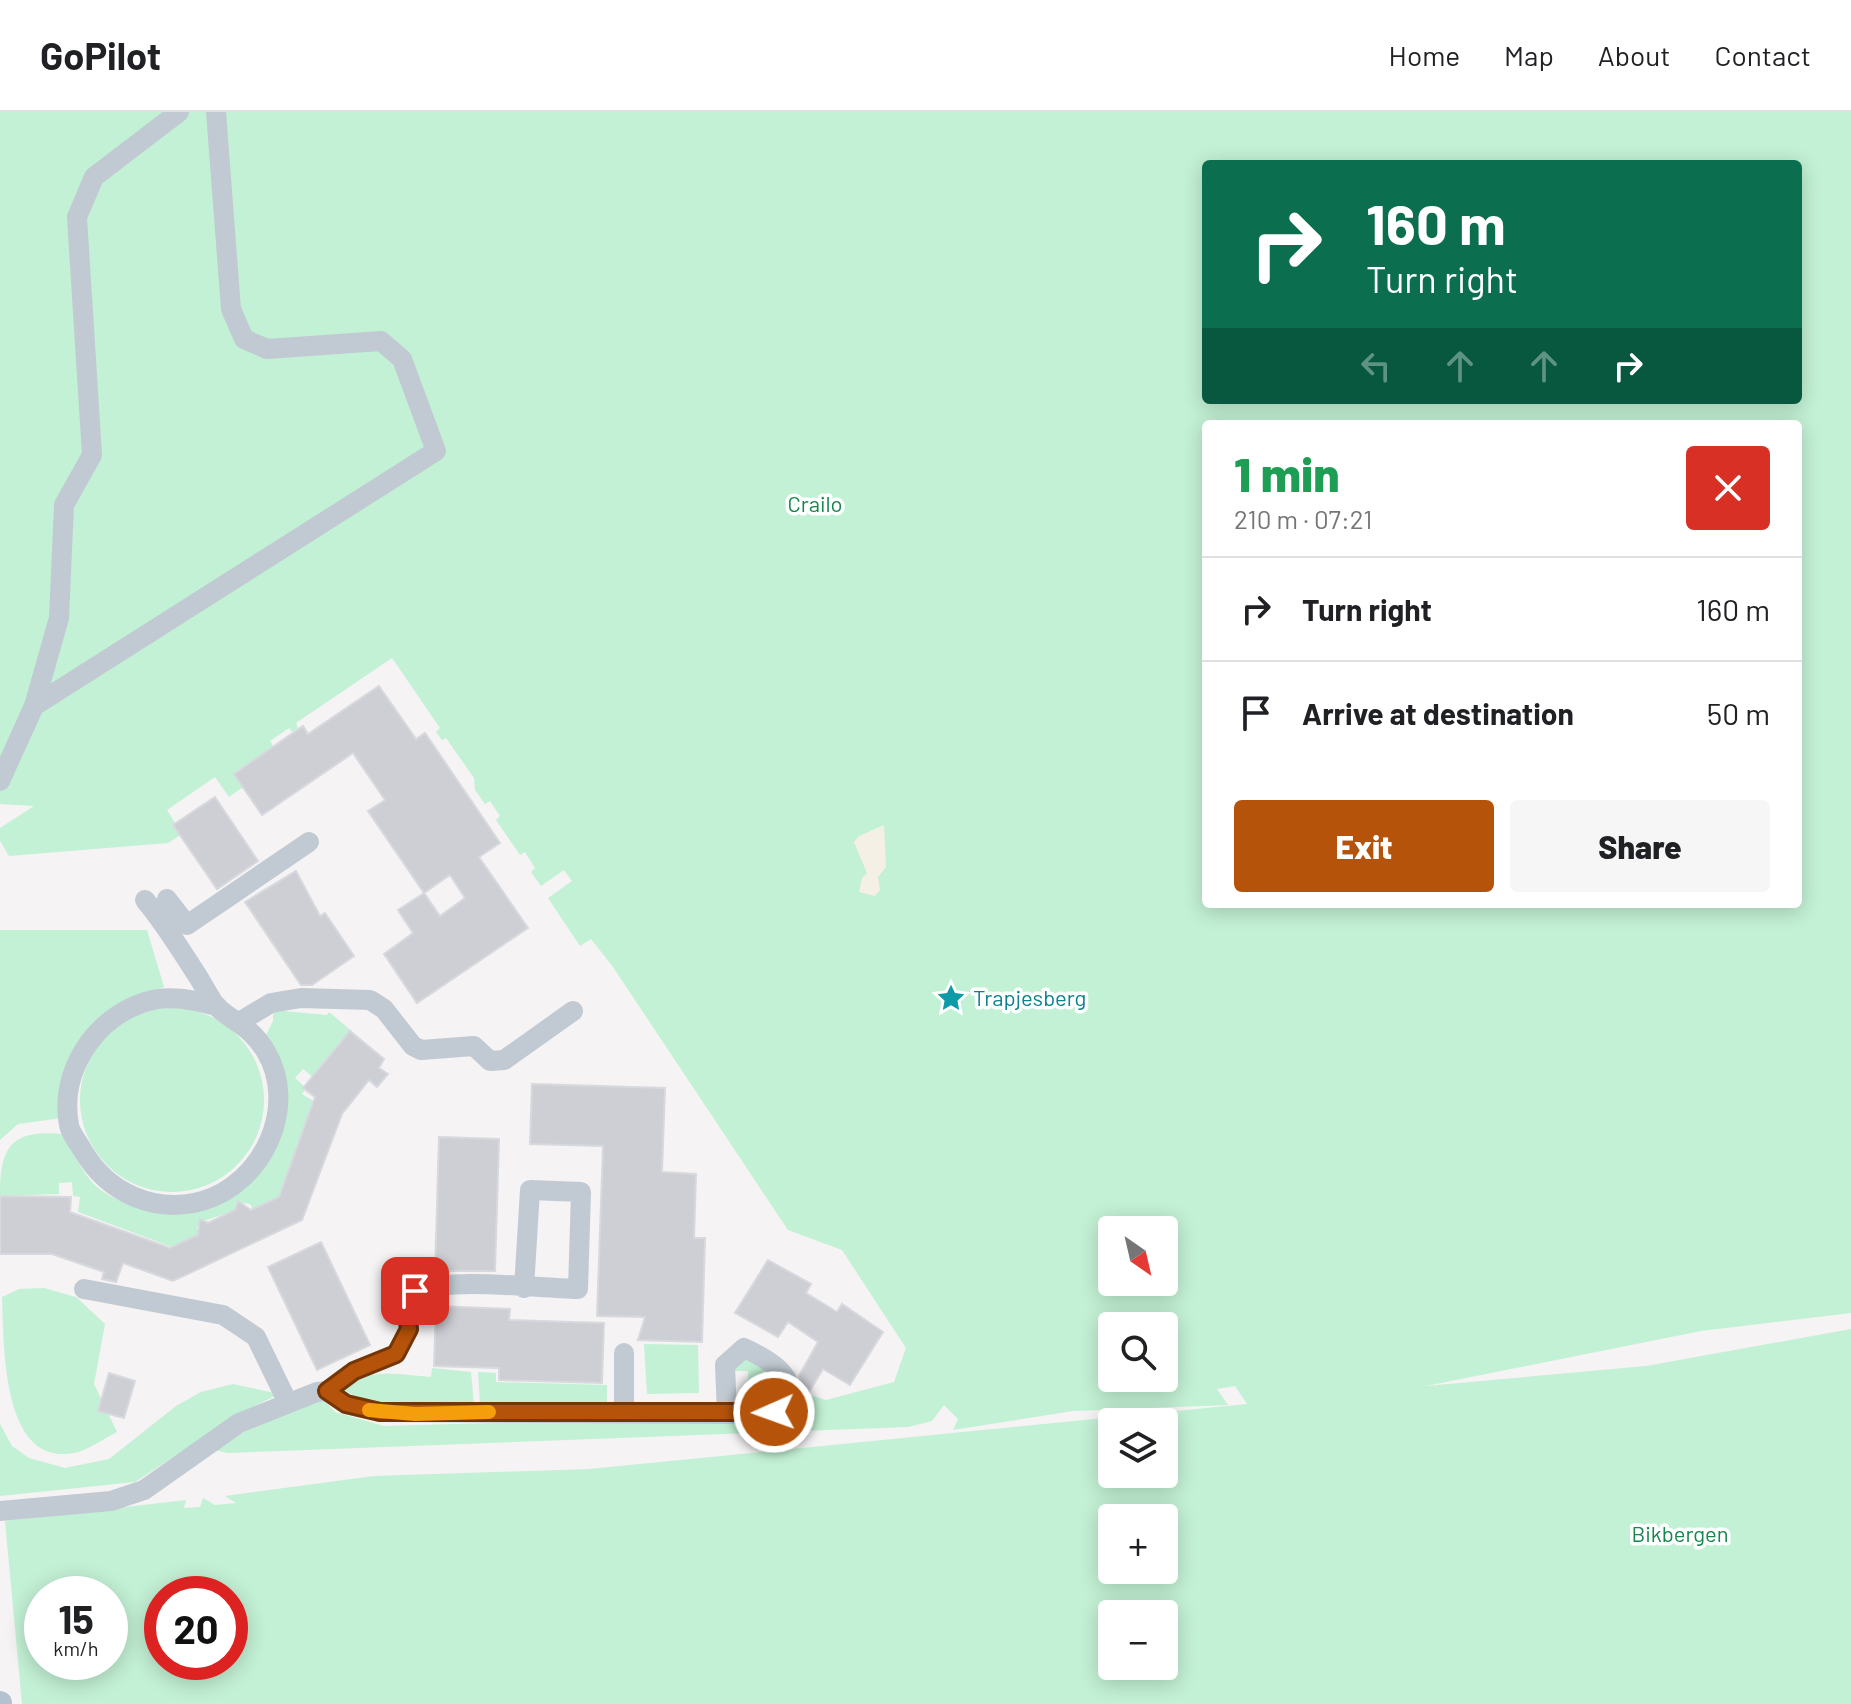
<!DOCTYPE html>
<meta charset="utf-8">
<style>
:root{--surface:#fff;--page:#f6f6f6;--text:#202124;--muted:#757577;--line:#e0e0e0;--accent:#b45309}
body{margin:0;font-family:Barlow,sans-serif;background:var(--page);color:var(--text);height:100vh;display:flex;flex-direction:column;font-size:30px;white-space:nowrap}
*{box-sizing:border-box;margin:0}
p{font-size:26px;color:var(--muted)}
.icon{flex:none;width:44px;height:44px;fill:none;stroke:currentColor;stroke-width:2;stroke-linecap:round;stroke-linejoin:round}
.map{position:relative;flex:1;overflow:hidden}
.side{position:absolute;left:1202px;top:308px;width:600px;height:488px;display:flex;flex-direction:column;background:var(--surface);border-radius:8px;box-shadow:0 4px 20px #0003}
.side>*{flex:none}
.banner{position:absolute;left:1202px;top:48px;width:600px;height:244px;border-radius:8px;box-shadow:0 4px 20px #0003;background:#0b6e4f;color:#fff;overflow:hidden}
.needle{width:52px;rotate:146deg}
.controls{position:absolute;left:1098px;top:1104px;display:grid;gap:16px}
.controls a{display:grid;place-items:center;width:80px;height:80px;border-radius:8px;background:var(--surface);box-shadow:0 4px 20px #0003;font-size:40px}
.speed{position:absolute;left:24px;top:1464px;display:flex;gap:16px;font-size:40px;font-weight:700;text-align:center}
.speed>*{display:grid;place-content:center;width:104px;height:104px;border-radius:50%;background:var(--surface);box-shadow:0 4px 20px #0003;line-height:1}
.speed small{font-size:20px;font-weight:400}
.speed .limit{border:12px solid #d22;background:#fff;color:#111}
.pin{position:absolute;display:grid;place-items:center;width:68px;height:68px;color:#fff;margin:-34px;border-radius:16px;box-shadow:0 4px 12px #0006}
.me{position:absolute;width:88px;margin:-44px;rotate:268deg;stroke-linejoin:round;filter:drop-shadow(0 0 6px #0008)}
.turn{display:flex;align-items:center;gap:28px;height:168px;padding:0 32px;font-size:36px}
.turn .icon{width:104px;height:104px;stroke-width:2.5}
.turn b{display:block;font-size:56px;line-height:68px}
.lanes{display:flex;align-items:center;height:76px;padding:0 32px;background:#0003;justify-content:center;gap:40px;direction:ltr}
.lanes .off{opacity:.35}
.round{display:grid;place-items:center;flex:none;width:84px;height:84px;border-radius:8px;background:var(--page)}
.overview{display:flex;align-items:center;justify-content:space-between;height:136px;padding:0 32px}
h1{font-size:48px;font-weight:800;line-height:60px;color:#1e9e55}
.primary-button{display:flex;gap:16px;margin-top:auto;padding:16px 32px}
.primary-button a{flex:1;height:92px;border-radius:8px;background:var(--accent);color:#fff;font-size:32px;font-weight:800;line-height:92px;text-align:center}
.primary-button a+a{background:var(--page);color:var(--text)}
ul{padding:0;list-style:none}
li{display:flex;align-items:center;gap:24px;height:104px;padding:0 32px;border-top:2px solid var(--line)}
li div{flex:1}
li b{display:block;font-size:30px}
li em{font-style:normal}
header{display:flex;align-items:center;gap:48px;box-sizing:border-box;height:112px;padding:0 40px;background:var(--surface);border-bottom:2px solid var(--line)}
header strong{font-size:38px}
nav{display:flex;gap:44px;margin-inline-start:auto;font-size:28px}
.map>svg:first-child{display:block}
.green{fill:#c3f1d5;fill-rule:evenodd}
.sand{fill:#f5f0e5}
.building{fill:#cdcfd5;stroke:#d7d9de;stroke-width:2;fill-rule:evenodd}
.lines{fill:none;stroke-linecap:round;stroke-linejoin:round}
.minor{stroke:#c1cad2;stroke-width:20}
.major{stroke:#b3c2d1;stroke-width:24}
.route-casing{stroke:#753606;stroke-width:20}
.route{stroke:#b45309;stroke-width:14}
.slow{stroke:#f59e0b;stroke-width:14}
.labels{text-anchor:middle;stroke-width:7;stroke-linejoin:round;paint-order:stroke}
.park-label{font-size:22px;fill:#17864f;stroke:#fff}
.culture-label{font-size:22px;fill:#0d838f;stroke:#fff;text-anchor:start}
</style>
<header>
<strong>GoPilot</strong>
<nav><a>Home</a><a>Map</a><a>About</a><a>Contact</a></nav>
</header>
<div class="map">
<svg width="1851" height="1592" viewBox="0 0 1851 1592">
<rect width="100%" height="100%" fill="#f5f3f3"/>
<!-- green -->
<g class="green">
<path d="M0,0H1851V1201L1701,1219L1426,1274L1646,1254L1851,1217V1592H22L5,1409L186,1388L184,1396L200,1395L203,1386L215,1393L236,1391L225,1384L374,1364L589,1357L1247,1292L1235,1274L1217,1277L1228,1293L1073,1299L953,1318L958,1307L944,1293L932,1309L908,1315L228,1341L215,1338L267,1306L323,1287L335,1300L384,1314L785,1303L797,1288L798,1279L826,1288L894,1270L906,1236L842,1138L788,1118L613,855L591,827L580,834L548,786L572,769L564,758L541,774L531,760L535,756L525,740L520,743L496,708L500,704L490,689L485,692L475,678L474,666L446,626L442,628L436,620L440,616L392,546L296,611L298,616L292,620L289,616L270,629L282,647L229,685L215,665L167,698L182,722L168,731L9,744L0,729V716L34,694L0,692ZM1206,52H1798V288H1206ZM1206,312H1798V792H1206ZM1112,1118H1164V1170H1112ZM1112,1214H1164V1266H1112ZM1112,1310H1164V1362H1112ZM1112,1406H1164V1458H1112ZM42,1482H110V1550H42ZM162,1482H230V1550H162ZM1112,1502H1164V1554H1112Z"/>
<polygon points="0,818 147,818 164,875 128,888 68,954 62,1006 18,1012 0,1028"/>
<circle cx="172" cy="988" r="92"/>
<path d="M273,898L327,903L329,900L353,920L314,966L303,957L295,966L306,976L302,982L315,990L280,1085L253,1098L250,1092L244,1091L237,1098L200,1110L197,1116L200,1122L172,1135L78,1100L80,1085L73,1084L72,1070L59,1071V1082L0,1084C0,1037 9,1017 62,1022C72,1037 80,1057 92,1070C115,1095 154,1096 185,1099L274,1029L264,927L273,909Z"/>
<path d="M44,1176L76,1185L105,1212L94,1272L117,1320C105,1326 91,1336 78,1340C1,1360 4,1232 2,1185L19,1177Z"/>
<polygon points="644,1232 698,1233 699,1281 647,1282"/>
<polygon points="741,1246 766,1256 779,1273 772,1291 735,1294 735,1286 749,1285 748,1259 734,1259"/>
<path d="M432,1256L471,1260L474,1293C428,1295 387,1298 343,1279C369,1253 399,1263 431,1265Z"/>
<polygon points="478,1260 496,1261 496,1270 607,1273 607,1290 480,1293"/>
<polygon points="233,1272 279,1282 242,1300 135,1370 0,1384 0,1312 12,1334 29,1346 65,1356 109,1347 176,1294 201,1280"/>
</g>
<!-- sand -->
<polygon class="sand" points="884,713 886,755 878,765 880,778 875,784 859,780 862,766 867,761 854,730 859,724"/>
<!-- building -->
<g class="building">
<path d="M379,574L416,627L425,621L500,731L479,745L528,816L417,891L384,842L413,821L398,798L424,781L368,699L385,688L353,641L262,703L234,662L303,614L308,622ZM450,763L465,786L440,804L424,781Z"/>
<polygon points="215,685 258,749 217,777 173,713"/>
<polygon points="296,759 320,804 325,801 354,844 312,873 301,873 245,790"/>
<polygon points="350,919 384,947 379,956 388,962 377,975 369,968 342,1002 302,1108 173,1169 123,1151 116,1170 102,1167 104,1160 52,1142 0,1142 0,1084 71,1085 70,1100 170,1136 198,1123 200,1107 208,1111 235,1098 238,1089 251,1098 279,1085 315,985 303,976"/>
<polygon points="532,972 665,976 662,1060 696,1062 694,1126 705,1126 702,1230 638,1228 645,1205 597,1204 603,1034 530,1032"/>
<polygon points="439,1025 499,1027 495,1159 435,1159"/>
<polygon points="321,1130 370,1233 317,1258 268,1155"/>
<polygon points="768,1148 811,1172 806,1181 837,1200 842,1192 883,1220 850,1273 823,1257 809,1280 802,1275 799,1264 818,1230 788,1210 778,1225 735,1201"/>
<polygon points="436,1194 510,1197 509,1208 604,1211 602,1271 499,1268 499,1256 434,1254"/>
<polygon points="109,1261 135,1269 124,1306 98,1299"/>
</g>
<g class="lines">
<!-- minor -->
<g class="minor">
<polyline points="34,594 436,339 402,247 381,229 267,237 244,227 231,197 216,0"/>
<polyline points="0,669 34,594 59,506 64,393 92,343 77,105 94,65 179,0"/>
<polyline points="167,787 187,813 309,730"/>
<path d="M145,788C165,812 180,837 197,863C203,872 209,885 216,894C233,910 250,914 265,938C300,995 262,1072 202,1089C154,1102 108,1081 83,1039C79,1031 70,1021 69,1013C59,959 95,906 145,890C169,882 193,888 217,894"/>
<polyline points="241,909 271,891 301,886 370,888 384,897 413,934 421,938 474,934 490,949 504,948 573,899"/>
<polyline points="84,1177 223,1203 256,1225 288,1291"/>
<polyline points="624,1241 624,1300"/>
<path d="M327,1279L354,1259L396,1242L409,1217L406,1193L415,1179C456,1165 532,1176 578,1177L581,1080L530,1078L524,1176"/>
<path d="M0,1399L111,1389L144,1378L239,1311L317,1280L327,1279L346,1292L380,1300L727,1302L774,1300C812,1272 770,1248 744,1236L725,1253L727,1302"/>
</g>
<!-- major -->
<polyline class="major" points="0,1591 0,1592"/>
</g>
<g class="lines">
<defs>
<polyline id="route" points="415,1179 406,1193 409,1217 396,1242 354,1259 327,1279 346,1292 380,1300 774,1300"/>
</defs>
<!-- route casing -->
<use href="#route" class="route-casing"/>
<!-- route -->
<use href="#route" class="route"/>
<!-- slow -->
<polyline class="slow" points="369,1298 415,1302 489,1300"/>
</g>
<!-- icons -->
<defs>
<symbol id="sight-bare" viewBox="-9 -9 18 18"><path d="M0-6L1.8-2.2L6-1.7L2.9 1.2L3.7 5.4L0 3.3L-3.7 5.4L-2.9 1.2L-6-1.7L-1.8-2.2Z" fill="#0f9aa8" stroke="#fff" stroke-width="2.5" paint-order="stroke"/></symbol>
</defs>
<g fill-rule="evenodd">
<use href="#sight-bare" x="931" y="866" width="40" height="40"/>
</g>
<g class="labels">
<!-- park labels -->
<g class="park-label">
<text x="815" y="400">Crailo</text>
<text x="1680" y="1430">Bikbergen</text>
</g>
<!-- culture labels -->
<g class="culture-label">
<text x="973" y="894">Trapjesberg</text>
</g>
</g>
</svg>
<div class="controls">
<a><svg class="needle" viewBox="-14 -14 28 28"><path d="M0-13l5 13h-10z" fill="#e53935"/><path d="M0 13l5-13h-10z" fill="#757577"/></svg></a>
<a><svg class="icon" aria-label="search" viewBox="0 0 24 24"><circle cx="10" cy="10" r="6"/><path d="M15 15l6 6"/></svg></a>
<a><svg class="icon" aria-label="layers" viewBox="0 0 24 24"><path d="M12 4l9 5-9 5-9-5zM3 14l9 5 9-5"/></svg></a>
<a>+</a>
<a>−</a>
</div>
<div class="speed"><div>15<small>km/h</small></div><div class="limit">20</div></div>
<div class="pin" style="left:415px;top:1179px;background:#d93025"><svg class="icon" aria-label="arrive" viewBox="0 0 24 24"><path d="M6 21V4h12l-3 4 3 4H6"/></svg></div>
<svg class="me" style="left:774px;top:1300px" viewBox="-20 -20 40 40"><circle r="17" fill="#b45309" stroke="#fff" stroke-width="3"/><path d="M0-11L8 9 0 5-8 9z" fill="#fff"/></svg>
<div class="banner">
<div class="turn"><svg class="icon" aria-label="right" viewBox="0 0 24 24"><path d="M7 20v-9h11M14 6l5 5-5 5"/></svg><div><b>160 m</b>Turn right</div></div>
<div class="lanes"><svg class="icon off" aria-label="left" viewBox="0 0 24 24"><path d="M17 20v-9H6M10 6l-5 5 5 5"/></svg><svg class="icon off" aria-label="ahead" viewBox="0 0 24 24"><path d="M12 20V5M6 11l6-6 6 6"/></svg><svg class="icon off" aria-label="ahead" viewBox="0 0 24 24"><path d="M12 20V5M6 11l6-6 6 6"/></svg><svg class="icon" aria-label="right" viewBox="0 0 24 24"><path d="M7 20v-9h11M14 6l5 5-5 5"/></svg></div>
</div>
<section class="side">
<div class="overview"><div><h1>1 min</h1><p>210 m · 07:21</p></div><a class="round" style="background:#d93025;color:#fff"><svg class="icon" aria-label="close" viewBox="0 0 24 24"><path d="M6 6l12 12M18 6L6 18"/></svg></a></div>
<ul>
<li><svg class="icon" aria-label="right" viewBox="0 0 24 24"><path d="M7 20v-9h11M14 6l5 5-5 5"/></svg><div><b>Turn right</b></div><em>160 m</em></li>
<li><svg class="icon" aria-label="arrive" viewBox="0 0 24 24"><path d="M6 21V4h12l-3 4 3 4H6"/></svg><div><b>Arrive at destination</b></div><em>50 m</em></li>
</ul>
<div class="primary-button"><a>Exit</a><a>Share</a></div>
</section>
</div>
